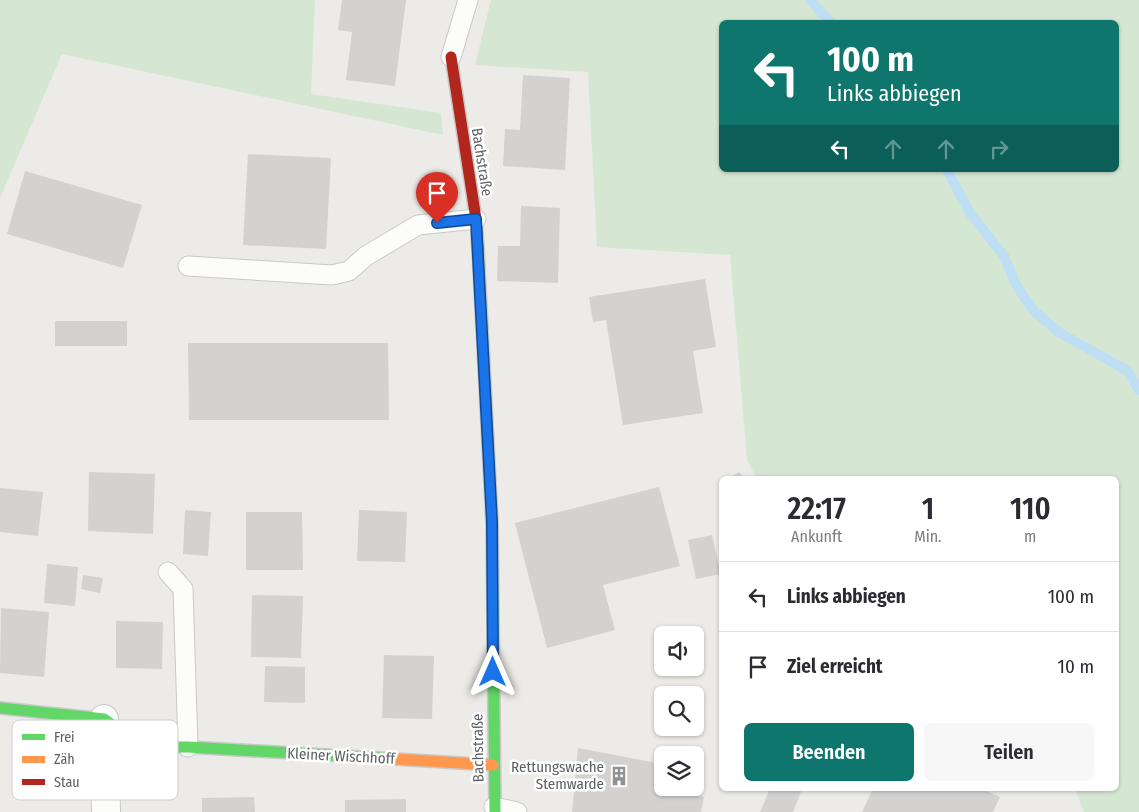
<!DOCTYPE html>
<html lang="de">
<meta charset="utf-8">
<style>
:root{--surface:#fff;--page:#f7f7f7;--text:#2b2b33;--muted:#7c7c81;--line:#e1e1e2;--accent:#0f766e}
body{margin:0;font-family:"Fira Sans Condensed",sans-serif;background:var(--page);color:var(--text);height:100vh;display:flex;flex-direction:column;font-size:19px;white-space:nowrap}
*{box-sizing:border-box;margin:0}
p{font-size:16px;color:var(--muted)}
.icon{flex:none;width:28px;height:28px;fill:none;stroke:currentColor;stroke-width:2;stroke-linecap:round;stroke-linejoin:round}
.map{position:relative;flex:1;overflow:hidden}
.details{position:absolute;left:719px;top:476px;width:400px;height:315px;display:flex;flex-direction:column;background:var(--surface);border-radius:8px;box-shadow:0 1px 4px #0004}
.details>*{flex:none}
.top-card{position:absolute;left:719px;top:20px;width:400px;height:152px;border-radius:8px;box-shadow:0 1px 4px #0004;background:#0f766e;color:#fff;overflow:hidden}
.controls{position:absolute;left:654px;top:626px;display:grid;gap:10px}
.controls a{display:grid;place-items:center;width:50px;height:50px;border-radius:8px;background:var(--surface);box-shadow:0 1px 4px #0004;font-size:25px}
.pin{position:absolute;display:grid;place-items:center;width:42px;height:42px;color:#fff;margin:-51px -21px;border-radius:50% 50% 50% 0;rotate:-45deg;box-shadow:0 0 5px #0007}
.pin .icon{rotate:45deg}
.me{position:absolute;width:55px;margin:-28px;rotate:0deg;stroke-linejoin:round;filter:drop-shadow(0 0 4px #0008)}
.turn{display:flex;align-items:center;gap:18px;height:105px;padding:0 25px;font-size:22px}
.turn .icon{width:65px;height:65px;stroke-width:2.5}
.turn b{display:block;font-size:35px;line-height:42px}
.lanes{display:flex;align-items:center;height:48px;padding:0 25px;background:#0003;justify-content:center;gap:25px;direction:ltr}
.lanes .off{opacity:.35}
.eta{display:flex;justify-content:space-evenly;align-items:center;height:85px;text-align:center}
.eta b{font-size:30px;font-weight:600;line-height:35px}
.button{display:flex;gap:10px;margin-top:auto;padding:10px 25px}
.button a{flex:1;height:58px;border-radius:8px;background:var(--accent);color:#fff;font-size:20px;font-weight:600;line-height:58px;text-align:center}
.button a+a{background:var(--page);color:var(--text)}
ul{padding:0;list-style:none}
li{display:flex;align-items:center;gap:15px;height:70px;padding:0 25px;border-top:1px solid var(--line)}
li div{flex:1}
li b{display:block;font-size:19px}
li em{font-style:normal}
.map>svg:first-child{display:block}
.green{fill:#d5e7d3;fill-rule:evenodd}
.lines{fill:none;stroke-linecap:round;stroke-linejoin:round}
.stream{stroke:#bedef4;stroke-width:10}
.building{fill:#d3d2d0}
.lane-casing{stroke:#c9c9c9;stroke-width:21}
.street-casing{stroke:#c9c9c9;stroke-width:30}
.fast-casing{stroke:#c9c9c8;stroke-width:14}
.slow-casing{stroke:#c9c9c8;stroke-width:14}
.jam-casing{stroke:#c9c9c8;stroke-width:14}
.lane{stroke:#fcfcfb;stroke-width:19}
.street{stroke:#fcfcfb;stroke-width:28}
.fast{stroke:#63d668;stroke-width:11}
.slow{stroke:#ff974d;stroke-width:11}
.jam{stroke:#b3261e;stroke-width:11}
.route-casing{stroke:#114b97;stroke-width:12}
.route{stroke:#1a73e8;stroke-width:9}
.labels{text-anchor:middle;stroke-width:5;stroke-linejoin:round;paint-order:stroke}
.street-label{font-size:15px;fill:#5d6064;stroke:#fff}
.poi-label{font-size:15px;fill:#5d6064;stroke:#fff;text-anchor:end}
.key{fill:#fff;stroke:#cecfd0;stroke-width:1}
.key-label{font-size:14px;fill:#5d6064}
</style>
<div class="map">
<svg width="1139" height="812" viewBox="0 0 1139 812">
<rect width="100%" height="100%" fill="#ecebe7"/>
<!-- green -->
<g class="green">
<polygon points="0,0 315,0 311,94 441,113 443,135 62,54 0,198"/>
<path d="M491,0H1139V812H1084L1075,789H1116V479H757L747,460L730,255L597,247L588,72L475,65ZM721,22H1116V170H721Z"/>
</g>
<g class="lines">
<!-- stream -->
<g class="stream">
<polyline points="810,0 830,22"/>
<polyline points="947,170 970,213 1004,256 1016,285 1034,311 1060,333 1128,371 1139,390"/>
</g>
</g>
<!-- building -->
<g class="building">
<polygon points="342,0 406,0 395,86 346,80 352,32 338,30"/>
<polygon points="523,75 570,78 565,170 503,166 505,129 520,130"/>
<polygon points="248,154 331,158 326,249 243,245"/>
<polygon points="25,171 142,205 123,268 7,234"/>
<polygon points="521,206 560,208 558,283 497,281 498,246 520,246"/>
<polygon points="705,279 716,347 693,351 703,413 623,425 606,320 593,322 589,297"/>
<rect x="55" y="321" width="72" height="25"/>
<polygon points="188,343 388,343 389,420 189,420"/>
<polygon points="89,472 155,474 153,534 88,531"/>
<polygon points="739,472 744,479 728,479"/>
<polygon points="659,487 680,566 603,585 615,630 547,648 515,523"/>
<polygon points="0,488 43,492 38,536 0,532"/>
<polygon points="185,510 211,512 208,556 183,554"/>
<polygon points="359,510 407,512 405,562 357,561"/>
<polygon points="246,512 302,512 303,570 246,570"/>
<polygon points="712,535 721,574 696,579 688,540"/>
<polygon points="47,564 78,567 75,606 44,603"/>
<polygon points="83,575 103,578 100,593 81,589"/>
<polygon points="252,595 303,596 301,658 251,657"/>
<polygon points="1,608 49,612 44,677 0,673"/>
<polygon points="116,621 163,622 162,669 116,668"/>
<polygon points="384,655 434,656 432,719 382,718"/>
<polygon points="265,666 305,667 305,703 264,702"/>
<polygon points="578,748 662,764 662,788 694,788 693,795 704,797 701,812 572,812"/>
<polygon points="770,789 802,789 793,812 760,812"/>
<polygon points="873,789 982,789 1000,797 993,812 862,812"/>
<polygon points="254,797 255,812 202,812 202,798"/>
<polygon points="406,799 406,812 345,812 345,800"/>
</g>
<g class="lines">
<defs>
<g id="lane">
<polyline points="451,57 468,0"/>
<polyline points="188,266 332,275 349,271 366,256 418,225 476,219"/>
<polyline points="168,572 183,589 188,747"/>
<polyline points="494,807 517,812"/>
</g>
<polyline id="street" points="104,719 106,812"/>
<g id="fast">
<polyline points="478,249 492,522 495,812"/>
<polyline points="0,708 104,719 143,747 188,747 395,759"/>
</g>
<polyline id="slow" points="395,759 493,765"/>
<polyline id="jam" points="451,57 476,219 478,249"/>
</defs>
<!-- lane casing -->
<use href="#lane" class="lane-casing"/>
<!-- street casing -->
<use href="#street" class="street-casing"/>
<!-- fast casing -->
<use href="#fast" class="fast-casing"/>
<!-- slow casing -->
<use href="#slow" class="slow-casing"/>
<!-- jam casing -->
<use href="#jam" class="jam-casing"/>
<!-- lane -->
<use href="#lane" class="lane"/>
<!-- street -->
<use href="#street" class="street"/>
<!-- fast -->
<use href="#fast" class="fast"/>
<!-- slow -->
<use href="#slow" class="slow"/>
<!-- jam -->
<use href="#jam" class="jam"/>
</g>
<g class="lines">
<defs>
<polyline id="route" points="437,223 476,219 492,522 493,672"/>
</defs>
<!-- route casing -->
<use href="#route" class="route-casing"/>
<!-- route -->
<use href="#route" class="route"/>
</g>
<!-- icons -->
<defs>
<symbol id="building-bare" viewBox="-9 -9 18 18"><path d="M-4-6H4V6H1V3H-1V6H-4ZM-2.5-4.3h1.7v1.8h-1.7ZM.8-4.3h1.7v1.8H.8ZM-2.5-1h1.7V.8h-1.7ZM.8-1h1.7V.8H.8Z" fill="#8f9192" stroke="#fff" stroke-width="2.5" paint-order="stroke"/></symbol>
</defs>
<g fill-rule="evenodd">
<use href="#building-bare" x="605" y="762" width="28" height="28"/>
</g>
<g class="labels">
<!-- street labels -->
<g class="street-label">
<text transform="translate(482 162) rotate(81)" y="5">Bachstraße</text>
<text transform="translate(478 748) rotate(-91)" y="5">Bachstraße</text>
<text transform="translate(341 756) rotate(3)" y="5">Kleiner Wischhoff</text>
</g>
<!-- poi labels -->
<g class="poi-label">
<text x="604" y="772">Rettungswache<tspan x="604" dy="17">Stemwarde</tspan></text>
</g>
</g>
<!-- legend -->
<rect x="12" y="720" width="166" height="80" rx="8" class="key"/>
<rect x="22" y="734" width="23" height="6" fill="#63d668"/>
<rect x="22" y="756" width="23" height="7" fill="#ff974d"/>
<rect x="22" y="779" width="23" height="6" fill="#b3261e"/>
<g class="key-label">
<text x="54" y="742">Frei</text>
<text x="54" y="764">Zäh</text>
<text x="54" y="787">Stau</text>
</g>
</svg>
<div class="controls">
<a><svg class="icon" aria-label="sound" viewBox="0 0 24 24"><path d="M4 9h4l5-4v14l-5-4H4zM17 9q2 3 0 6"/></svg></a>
<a><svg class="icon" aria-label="search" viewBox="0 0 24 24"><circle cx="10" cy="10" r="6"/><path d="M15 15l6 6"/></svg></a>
<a><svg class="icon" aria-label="layers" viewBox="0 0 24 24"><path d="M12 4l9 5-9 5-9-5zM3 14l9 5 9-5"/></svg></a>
</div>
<div class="pin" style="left:437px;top:223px;background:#d93025"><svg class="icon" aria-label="arrive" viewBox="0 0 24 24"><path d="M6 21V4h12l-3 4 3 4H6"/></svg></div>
<svg class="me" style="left:493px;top:672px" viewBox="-20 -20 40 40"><path d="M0-17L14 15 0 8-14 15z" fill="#1a73e8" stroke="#fff" stroke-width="4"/></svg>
<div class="top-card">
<div class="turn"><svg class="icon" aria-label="left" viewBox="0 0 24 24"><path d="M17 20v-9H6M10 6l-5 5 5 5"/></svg><div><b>100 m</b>Links abbiegen</div></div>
<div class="lanes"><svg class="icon" aria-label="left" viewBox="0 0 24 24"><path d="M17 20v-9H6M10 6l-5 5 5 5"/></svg><svg class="icon off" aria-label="ahead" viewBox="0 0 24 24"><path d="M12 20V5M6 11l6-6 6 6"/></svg><svg class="icon off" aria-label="ahead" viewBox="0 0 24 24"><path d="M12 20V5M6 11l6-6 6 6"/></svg><svg class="icon off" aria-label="right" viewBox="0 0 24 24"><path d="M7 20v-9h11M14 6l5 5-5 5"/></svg></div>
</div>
<section class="details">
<div class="eta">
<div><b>22:17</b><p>Ankunft</p></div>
<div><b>1</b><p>Min.</p></div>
<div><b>110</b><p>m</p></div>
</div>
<ul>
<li><svg class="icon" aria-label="left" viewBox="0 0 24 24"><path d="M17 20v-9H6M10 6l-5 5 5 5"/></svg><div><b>Links abbiegen</b></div><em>100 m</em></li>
<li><svg class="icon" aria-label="arrive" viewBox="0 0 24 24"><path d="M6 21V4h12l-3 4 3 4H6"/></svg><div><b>Ziel erreicht</b></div><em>10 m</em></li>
</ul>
<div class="button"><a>Beenden</a><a>Teilen</a></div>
</section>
</div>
